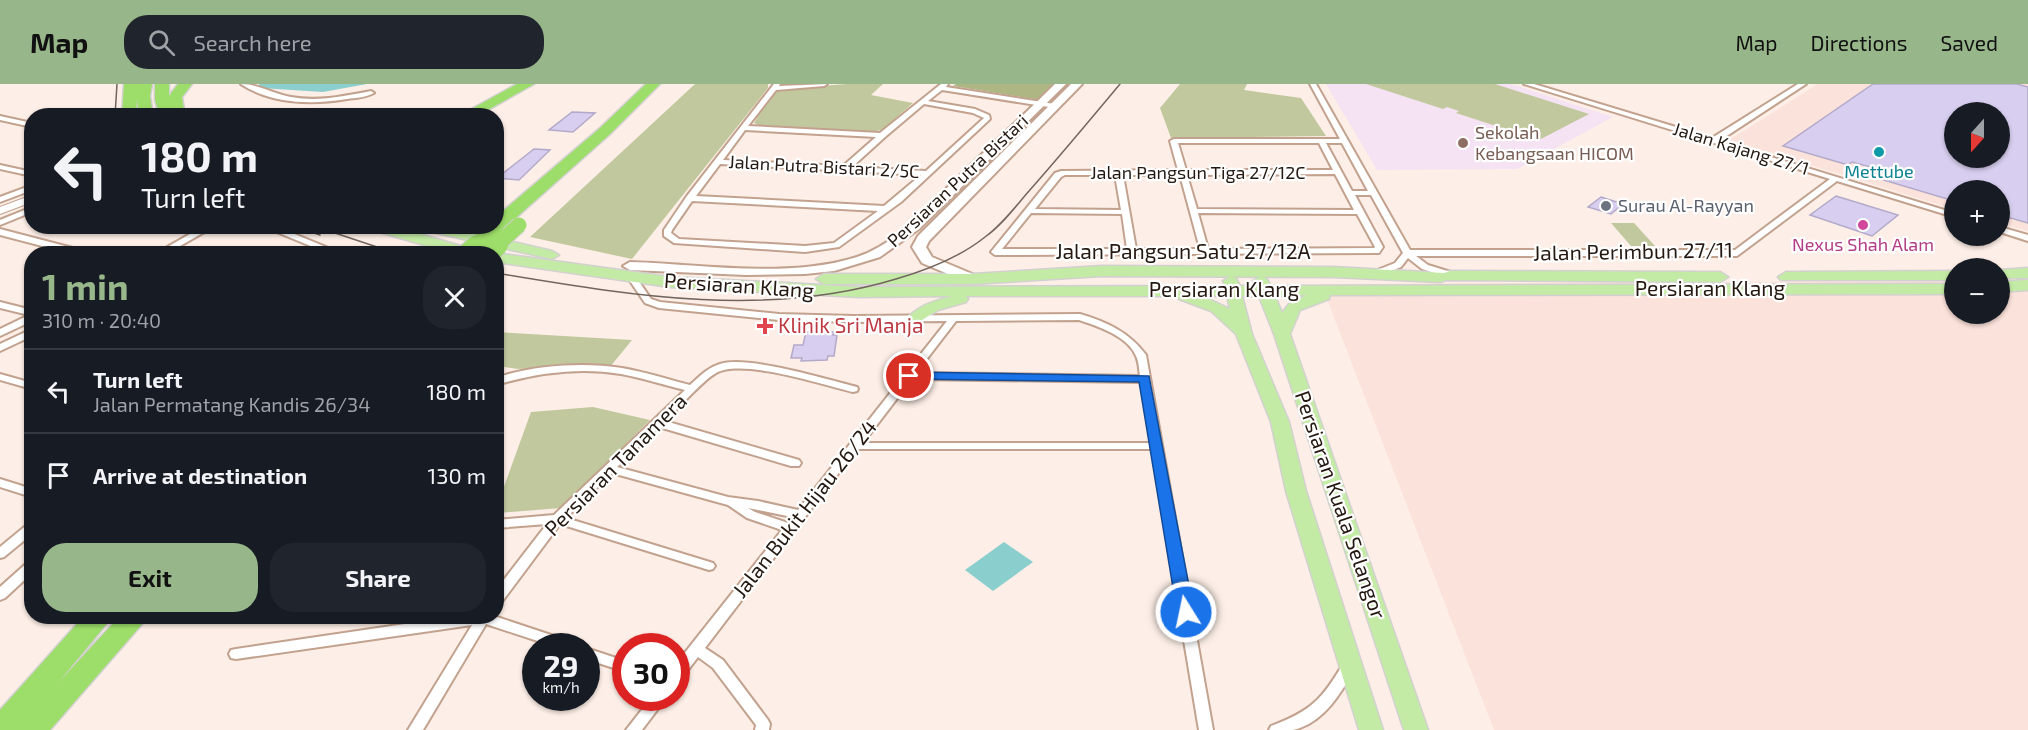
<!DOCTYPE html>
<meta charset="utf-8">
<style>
:root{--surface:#171b24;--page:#20242c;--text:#f1f3f6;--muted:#9ea1a6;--line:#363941;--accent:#97b68a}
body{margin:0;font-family:"Exo 2",sans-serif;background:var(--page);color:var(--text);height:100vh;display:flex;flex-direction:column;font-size:22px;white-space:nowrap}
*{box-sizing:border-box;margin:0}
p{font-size:20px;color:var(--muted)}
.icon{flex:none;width:33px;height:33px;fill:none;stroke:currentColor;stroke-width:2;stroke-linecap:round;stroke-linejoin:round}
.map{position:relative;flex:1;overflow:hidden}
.panel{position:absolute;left:24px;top:162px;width:480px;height:378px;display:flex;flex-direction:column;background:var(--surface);border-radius:24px;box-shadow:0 2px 4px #0004}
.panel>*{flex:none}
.top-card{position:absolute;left:24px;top:24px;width:480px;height:126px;border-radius:24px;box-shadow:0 2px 4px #0004;background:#171b24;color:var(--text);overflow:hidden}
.needle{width:39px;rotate:201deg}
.fabs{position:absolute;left:1944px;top:18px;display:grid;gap:12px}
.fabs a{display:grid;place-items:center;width:66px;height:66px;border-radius:50%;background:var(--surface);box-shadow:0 2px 4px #0004;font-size:30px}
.speed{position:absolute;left:522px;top:549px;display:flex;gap:12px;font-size:30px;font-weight:700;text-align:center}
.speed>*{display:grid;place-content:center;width:78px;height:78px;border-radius:50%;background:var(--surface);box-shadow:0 2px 4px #0004;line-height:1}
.speed small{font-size:15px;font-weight:400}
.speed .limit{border:9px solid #d22;background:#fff;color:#111}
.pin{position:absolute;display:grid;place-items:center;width:51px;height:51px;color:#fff;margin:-26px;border:3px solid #fff;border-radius:50%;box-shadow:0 2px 6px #0007}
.me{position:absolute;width:66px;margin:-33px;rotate:350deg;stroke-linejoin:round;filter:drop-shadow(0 0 4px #0008)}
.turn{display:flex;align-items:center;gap:21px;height:126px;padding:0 18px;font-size:27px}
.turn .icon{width:78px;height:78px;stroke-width:2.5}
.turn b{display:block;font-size:42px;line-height:51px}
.round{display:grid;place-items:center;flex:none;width:63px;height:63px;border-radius:24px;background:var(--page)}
.summary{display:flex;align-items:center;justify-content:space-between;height:102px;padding:0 18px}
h1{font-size:36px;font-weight:700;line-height:45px;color:var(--accent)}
.action{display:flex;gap:12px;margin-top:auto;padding:12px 18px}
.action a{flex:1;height:69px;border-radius:24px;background:var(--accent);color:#111;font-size:24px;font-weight:700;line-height:69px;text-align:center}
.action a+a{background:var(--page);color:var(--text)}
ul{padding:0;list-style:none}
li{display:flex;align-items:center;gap:18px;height:84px;padding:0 18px;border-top:2px solid var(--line)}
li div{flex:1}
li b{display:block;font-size:22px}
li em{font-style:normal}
header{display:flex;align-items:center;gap:36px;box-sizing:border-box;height:84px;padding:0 30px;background:var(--accent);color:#111}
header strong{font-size:28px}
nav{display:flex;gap:33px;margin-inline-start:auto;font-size:21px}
.search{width:420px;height:54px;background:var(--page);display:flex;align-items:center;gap:15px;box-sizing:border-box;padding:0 21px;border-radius:24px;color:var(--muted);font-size:22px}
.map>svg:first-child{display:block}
.industrial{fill:#fbe2da;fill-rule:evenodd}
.education{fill:#f5e2f2}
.green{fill:#c1c89d}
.forest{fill:#aeb684}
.water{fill:#8bcece}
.building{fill:#d8ceef;stroke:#b3a9c9;stroke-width:1.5;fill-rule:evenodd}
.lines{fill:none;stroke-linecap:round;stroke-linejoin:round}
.minor-casing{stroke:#c2a28e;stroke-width:4}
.tertiary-casing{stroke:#c2a28e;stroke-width:2}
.secondary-casing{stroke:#c2a28e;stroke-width:4}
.primary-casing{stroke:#d3d1cf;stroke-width:3}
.motorway-casing{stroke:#d3d1cf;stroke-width:3}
.minor{fill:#fff;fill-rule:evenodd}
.tertiary{fill:#fff;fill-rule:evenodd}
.secondary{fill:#fff;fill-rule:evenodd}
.primary{fill:#c4eba5;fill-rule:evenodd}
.motorway{fill:#9ddd69;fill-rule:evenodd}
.tram{stroke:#72655e;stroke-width:1.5}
.motorway-bridge-far1-casing{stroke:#d3d1cf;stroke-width:17;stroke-linecap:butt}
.motorway-bridge-casing{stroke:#d3d1cf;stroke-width:22;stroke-linecap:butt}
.motorway-bridge-far1{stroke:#9ddd69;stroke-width:15}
.motorway-bridge{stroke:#9ddd69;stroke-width:20}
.route{fill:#1a73e8;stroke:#114b97;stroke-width:1.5}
.education-dot{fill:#8d6e63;stroke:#fff;stroke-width:2}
.culture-dot{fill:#0f9aa8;stroke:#fff;stroke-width:2}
.worship-dot{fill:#6b7280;stroke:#fff;stroke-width:2}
.hotel-dot{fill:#d1479c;stroke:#fff;stroke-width:2}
.health-dot{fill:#e0444e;stroke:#fff;stroke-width:2}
.labels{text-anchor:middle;stroke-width:4.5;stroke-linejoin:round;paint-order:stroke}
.far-education-label{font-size:18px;fill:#785e54;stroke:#fff;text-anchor:start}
.far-street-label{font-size:18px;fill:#241811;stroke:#fff}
.far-culture-label{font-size:18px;fill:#0d838f;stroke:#fff}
.far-worship-label{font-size:18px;fill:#5b616d;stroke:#fff;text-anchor:start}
.far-hotel-label{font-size:18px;fill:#b23c85;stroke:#fff}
.street-label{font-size:21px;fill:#241811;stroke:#fff}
.health-label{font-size:21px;fill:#be3a42;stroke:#fff;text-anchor:start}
</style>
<header>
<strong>Map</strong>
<div class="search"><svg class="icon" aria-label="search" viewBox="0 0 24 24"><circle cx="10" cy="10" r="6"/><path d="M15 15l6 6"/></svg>Search here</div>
<nav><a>Map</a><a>Directions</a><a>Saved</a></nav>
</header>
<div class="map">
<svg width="2028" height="646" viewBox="0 0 2028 646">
<rect width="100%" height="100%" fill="#fdefe7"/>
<!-- industrial -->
<g class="industrial">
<path d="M1818,0H2028V147L2000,139V106H1954V125L1729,56ZM1954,28H2000V74H1954Z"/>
<polygon points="2028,195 2028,646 1494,646 1321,200 1954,197 1954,230 2000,230 2000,196"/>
</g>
<!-- education -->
<polygon class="education" points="1326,0 1511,0 1613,33 1517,85 1377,86"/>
<!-- green -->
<g class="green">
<polygon points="695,0 768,0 768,4 632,175 530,153"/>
<polygon points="847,0 883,0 871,11 913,19 882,46 870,48 762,43 754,39 764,22 779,5"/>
<polygon points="1180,0 1247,0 1244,6 1301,14 1326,52 1171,54 1160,24"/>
<polygon points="1366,0 1495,0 1589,30 1539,56 1456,29 1459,27 1447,23 1443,25"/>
<polygon points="1611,139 1634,139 1655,162 1631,162"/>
<polygon points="496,248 632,256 610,283 518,285 497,282"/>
<polygon points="593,323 650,336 561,424 497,429 497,422 531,328"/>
</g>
<!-- forest -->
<polygon class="forest" points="956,0 1056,0 1040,16 953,2"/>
<!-- water -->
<g class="water">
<polygon points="259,0 367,0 323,8 260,4"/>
<polygon points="1004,458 1033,478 993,507 965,486"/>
</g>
<!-- building -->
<g class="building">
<path d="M1873,0H2017L2028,3V139L2000,131V106H1954V117L1870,92L1878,85L1852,78L1848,81L1783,62ZM1954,28H2000V74H1954Z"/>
<polygon points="572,28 595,29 573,48 549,46"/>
<polygon points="534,65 550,66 519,96 497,94"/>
<polygon points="1836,112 1898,131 1872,152 1810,131"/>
<polygon points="1601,113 1623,120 1611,130 1588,123"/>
<polygon points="806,248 834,248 833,251 837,251 834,272 828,272 827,276 801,277 802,274 791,274 794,261 803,261"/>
</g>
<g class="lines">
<defs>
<g id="minor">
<path d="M241,0C258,0 274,10 291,13C318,18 345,12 371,7L374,9C367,13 356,14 347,15C312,21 271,20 241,0Z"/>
<path d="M774,0H780L779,2L827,0L824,2L776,6L748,42L880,49L941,0H948L946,3L1055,20L1058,22L1055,24L942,6L928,17L975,25L989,31L990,35L901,118L839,163L805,168L674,159L664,152V146L687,112ZM924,20L973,29L984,34L926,87L852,83L885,53ZM745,46L876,53L843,82L723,76ZM720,80L921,91L884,122L696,112ZM692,117L878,127L834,159L805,162L679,155L671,149L672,146Z"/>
<path d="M1310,0H1316L1410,166H1735L1830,95L1524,0H1534L1712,54L1798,0H1806L1719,57L1954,129V133L1837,97L1737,172H1416L1428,181L1457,190V194L1454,195L1422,185L1408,174L1401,183L1381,191H1375V187L1395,179L1403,169L1371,111H1355L1383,163L1379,169L995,171L991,168L1055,89L1061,87L1178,86L1170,57L1174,55H1340ZM1178,59H1319L1333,86H1186ZM1326,59H1342L1368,107H1352ZM1335,90L1354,126L1197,125L1187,91ZM1065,91H1115L1121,126L1035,125L1061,93ZM1123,91H1180L1200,165H1136ZM1031,129L1122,130L1127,165H1002ZM1198,129L1357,130L1375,163L1374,164L1208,165Z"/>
<polygon points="0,32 32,39 32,43 0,36"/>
<polygon points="0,81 32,88 32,92 0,85"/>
<polygon points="32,101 32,106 0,118 0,113"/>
<polygon points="32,123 32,128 0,141 0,136"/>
<polygon points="204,142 215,142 166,170 155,170"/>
<polygon points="262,142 275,142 343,170 330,170"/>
<polygon points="2000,143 2028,151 2028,157 2000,148"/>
<polygon points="0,145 88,168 89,170 73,170 0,151"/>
<path d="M632,191L635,192L651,215L660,218L779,230L854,232L1080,230C1107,238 1129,248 1146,271L1213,646H1199L1152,365H857L705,564L723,576L768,636L770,640L769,646H755L756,641L713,584L698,573L681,595L676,596V580L782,446L747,434L728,421L612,389L566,434L713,479L715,482L713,485L709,486L560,440L501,519L496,521V506L547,440L496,444V436L554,431L685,306C664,301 643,294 621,290C580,283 536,289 496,301V294C532,281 585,278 622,284C645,288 667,295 690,301C699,293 707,284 720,280C747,271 826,295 857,303L858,305L857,307L853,308C823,301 742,274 716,289C702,297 678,325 665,337L799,376L801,379L799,382H791L659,343L617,383L728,413L758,417L798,426L947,237L854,238L779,236L659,224L645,219L628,194ZM1079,236C1097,242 1128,252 1136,272C1139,278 1139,286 1140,292L916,289L956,237ZM912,295L1141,298L1151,359H863ZM748,424L792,433L788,439L755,428Z"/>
<polygon points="0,218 32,226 32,237 0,252 0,245 29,231 0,224"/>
<polygon points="32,245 32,252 0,267 0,260"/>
<polygon points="0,290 32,299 32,305 0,296"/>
<polygon points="0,395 32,405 32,413 0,403"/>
<polygon points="32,439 32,450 4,473 0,474 0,463 28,440"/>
<polygon points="32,477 32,489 5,514 0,516 0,503 28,478"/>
<polygon points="459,532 494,532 572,558 574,562 553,562 486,540 423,646 408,646 472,541 236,575 231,574 229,570 231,566 236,565"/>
<polygon points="586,564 625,577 626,584 620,586 586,575"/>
<path d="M1349,577L1354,578L1356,582C1342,608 1324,639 1293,646C1286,646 1276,646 1269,646L1271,642C1311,627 1323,615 1344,578Z"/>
<polygon points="651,614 666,614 642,646 626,646"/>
</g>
<polygon id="tertiary" points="32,111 32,118 0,130 0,123"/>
<g id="secondary">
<path d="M1055,0H1066L919,145L880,173L834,187L805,190L746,191L630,186L623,182L630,178C702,180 788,195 857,173C897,160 927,123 956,95C989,63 1023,32 1055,0Z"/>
<polygon points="1071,0 1082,0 929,157 926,163 932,173 977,192 979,195 977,198 967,198 922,179 912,163 918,152"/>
</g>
<g id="primary">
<polygon points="367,142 392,142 478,167 480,170 455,170 369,145"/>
<polygon points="416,142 444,142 552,167 559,171 552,175 423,146"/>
<path d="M496,169L670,193L859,203L1225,202L1223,197L1231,192L1236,194L1240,202H1255L1253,197L1261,192L1266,194L1271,202L1954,200V210L1330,211L1329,215L1300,226L1290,250L1428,646H1404L1274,250L1259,212H1242L1252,250L1289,338L1306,407L1383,646H1359L1286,407L1271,338L1236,250L1211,227L1179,215L1177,212H966L968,215L966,218L938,226L914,241L906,236C918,221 935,217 952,212L859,213L670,203L496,178V170H492ZM1307,211L1289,220L1282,229L1275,212ZM1202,212H1227L1230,225Z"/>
<polygon points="1102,182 1333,183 1444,189 1450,187 1720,188 1728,193 1720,198 1446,196 1440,198 1333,193 1102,192 972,200 824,200 816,195 824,190 972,190"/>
<polygon points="2028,184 2028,194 2000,194 2000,186"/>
<polygon points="1786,188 1954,187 1954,196 1781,196 1778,193"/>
<polygon points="2028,196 2028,206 2000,208 2000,198"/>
</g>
<g id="motorway">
<polygon points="124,0 138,0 137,7 138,0 152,0 150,12 153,32 139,32 137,15 136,32 122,32"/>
<polygon points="155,0 169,0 169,12 178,0 192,0 182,13 185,32 160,32 155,16"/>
<polygon points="517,0 534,0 477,32 459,32"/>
<polygon points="646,0 660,0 609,51 502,146 490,146 488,142 496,142 496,133 599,45"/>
<polygon points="84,532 113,532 58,599 120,532 149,532 50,646 0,646 0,626"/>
</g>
</defs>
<!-- minor casing -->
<use href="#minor" class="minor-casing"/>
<!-- tertiary casing -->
<use href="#tertiary" class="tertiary-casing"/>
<!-- secondary casing -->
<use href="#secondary" class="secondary-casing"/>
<!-- primary casing -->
<use href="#primary" class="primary-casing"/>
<!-- motorway casing -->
<use href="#motorway" class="motorway-casing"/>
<!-- minor -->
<use href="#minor" class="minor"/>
<!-- tertiary -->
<use href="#tertiary" class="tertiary"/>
<!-- secondary -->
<use href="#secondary" class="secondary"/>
<!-- primary -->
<use href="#primary" class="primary"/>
<!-- motorway -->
<use href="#motorway" class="motorway"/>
<!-- tram -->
<g class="tram">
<polyline points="115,32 117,0"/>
<polyline points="294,142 320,151"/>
<polyline points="314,142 389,167 408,170"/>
<path d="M496,189C629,211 764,235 896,195C927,186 959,174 985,153C1002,141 1015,123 1029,107C1060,72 1090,36 1120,0"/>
</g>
<defs>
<g id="motorway-bridge-far1">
<polyline points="475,162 496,142"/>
<polyline points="496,162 519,141"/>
</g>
<g id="motorway-bridge">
<polyline points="467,170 477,161"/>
<polyline points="488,170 498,161"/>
</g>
</defs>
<!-- motorway-bridge-far1 casing -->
<use href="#motorway-bridge-far1" class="motorway-bridge-far1-casing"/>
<!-- motorway-bridge casing -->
<use href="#motorway-bridge" class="motorway-bridge-casing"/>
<!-- motorway-bridge-far1 -->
<use href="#motorway-bridge-far1" class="motorway-bridge-far1"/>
<!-- motorway-bridge -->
<use href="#motorway-bridge" class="motorway-bridge"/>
</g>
<!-- route -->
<polygon class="route" points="909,288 1149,292 1194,528 1192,532 1186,534 1180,532 1177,528 1139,298 904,295 902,292"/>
<!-- markers -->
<circle class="education-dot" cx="1463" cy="59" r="6"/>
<circle class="culture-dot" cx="1879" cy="68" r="6"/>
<circle class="worship-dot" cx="1606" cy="122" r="6"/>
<circle class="hotel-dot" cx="1863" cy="141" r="6"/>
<path class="health-dot" d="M762 233h6v6h6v6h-6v6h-6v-6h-6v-6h6z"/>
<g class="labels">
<!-- far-education labels -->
<g class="far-education-label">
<text x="1475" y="55">Sekolah<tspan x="1475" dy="21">Kebangsaan HICOM</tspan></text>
</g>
<!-- far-street labels -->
<g class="far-street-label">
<text transform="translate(1741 65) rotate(17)" y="6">Jalan Kajang 27/1</text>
<text transform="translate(824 83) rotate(3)" y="6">Jalan Putra Bistari 2/5C</text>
<text x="1198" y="95">Jalan Pangsun Tiga 27/12C</text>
<text transform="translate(958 97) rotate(-43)" y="6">Persiaran Putra Bistari</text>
</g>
<!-- far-culture labels -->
<g class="far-culture-label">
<text x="1879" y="94">Mettube</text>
</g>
<!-- far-worship labels -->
<g class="far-worship-label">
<text x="1618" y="128">Surau Al-Rayyan</text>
</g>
<!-- far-hotel labels -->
<g class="far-hotel-label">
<text x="1863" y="167">Nexus Shah Alam</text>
</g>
<!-- street labels -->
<g class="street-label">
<text x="1183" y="175">Jalan Pangsun Satu 27/12A</text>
<text transform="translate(1633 168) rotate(-1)" y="7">Jalan Perimbun 27/11</text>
<text transform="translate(739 202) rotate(4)" y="7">Persiaran Klang</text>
<text x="1710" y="212">Persiaran Klang</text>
<text x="1224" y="213">Persiaran Klang</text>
<text transform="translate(616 381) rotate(-45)" y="7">Persiaran Tanamera</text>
<text transform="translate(1340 421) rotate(71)" y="7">Persiaran Kuala Selangor</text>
<text transform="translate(805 425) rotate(-52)" y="7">Jalan Bukit Hijau 26/24</text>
</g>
<!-- health labels -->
<g class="health-label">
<text x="778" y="249">Klinik Sri Manja</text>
</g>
</g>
</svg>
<div class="fabs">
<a><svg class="needle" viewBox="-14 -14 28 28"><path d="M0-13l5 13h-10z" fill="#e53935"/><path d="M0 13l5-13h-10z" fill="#9ea1a6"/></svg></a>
<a>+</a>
<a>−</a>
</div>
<div class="speed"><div>29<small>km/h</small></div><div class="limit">30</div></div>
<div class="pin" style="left:909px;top:292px;background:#d93025"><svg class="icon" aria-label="arrive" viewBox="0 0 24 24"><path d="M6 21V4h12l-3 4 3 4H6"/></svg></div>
<svg class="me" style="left:1186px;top:528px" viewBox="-20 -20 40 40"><circle r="17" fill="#1a73e8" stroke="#fff" stroke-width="3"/><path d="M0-11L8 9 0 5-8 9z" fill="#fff"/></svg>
<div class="top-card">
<div class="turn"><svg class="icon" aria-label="left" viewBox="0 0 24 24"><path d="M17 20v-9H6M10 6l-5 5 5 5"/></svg><div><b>180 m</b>Turn left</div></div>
</div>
<section class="panel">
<div class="summary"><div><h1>1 min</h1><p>310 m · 20:40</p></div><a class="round"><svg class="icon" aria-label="close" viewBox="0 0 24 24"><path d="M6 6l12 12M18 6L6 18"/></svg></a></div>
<ul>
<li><svg class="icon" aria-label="left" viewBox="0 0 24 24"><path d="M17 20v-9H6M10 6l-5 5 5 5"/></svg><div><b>Turn left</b><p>Jalan Permatang Kandis 26/34</p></div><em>180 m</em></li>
<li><svg class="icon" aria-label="arrive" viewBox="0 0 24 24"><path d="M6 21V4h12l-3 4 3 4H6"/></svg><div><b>Arrive at destination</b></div><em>130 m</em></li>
</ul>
<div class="action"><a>Exit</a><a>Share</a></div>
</section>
</div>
